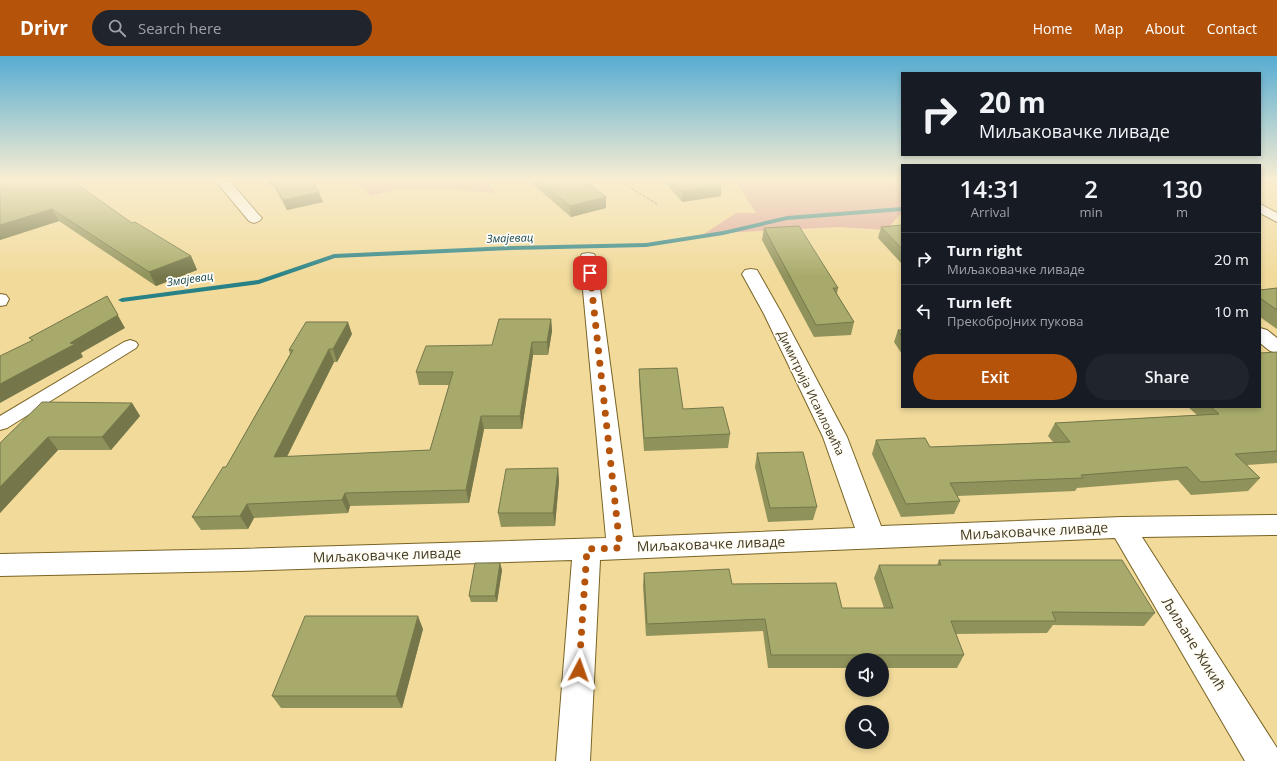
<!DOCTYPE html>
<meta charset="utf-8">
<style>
:root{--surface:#171b24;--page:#20242c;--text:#f1f3f6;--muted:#9ea1a6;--line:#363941;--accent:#b45309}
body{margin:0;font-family:"Open Sans",sans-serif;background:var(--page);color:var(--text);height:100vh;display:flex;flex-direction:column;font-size:15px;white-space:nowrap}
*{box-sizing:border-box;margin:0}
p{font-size:13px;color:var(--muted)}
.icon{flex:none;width:22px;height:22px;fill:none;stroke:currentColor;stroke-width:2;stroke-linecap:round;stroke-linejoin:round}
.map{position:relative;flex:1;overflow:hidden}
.sheet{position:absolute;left:901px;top:108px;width:360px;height:244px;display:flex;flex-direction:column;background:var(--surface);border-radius:0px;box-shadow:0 2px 6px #0003}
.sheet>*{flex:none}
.banner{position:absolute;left:901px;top:16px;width:360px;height:84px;border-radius:0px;box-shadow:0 2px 6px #0003;background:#171b24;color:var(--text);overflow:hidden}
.tools{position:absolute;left:845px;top:597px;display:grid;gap:8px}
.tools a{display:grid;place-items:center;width:44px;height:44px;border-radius:50%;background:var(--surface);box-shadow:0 2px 6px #0003;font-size:20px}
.pin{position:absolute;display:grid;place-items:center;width:34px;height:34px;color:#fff;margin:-17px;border-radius:8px;box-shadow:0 2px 6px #0006}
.me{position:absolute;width:44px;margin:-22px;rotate:4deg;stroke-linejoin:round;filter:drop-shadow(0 0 3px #0008)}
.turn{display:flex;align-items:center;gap:14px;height:84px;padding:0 12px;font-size:18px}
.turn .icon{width:52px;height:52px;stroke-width:2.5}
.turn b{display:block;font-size:28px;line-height:34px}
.eta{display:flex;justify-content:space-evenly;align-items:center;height:68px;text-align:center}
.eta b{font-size:24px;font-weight:600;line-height:28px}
.action{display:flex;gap:8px;margin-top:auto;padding:8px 12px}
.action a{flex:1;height:46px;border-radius:24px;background:var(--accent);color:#fff;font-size:16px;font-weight:600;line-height:46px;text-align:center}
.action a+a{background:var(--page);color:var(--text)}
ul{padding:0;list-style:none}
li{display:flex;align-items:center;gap:12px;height:52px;padding:0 12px;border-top:1px solid var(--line)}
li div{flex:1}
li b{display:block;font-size:15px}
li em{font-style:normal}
header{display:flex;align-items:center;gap:24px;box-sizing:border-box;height:56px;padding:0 20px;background:var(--accent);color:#fff}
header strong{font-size:19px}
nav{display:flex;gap:22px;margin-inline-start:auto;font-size:14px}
.search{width:280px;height:36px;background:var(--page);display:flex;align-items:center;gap:10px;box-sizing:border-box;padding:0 14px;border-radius:22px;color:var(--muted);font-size:15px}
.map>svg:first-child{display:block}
.green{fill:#dea79d}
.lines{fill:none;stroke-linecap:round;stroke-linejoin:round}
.stream{fill:#278186;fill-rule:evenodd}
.service-casing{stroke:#796425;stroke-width:2}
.minor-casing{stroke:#796425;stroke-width:2}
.path{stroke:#a39263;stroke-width:1.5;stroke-dasharray:3 1.5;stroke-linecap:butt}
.service{fill:#fff;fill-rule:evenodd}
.minor{fill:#fff;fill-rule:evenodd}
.wall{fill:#90925b}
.shaded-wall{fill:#75774a}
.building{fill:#a7aa6a;stroke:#75774a}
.route{stroke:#b45309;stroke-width:7;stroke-dasharray:0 12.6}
.labels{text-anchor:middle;stroke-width:3.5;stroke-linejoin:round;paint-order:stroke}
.far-water-label{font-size:11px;font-style:italic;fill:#13474f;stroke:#fffdf6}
.street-label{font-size:12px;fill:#443a20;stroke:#fffdf6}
.near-street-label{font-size:14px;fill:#443a20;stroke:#fffdf6}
</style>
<header>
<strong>Drivr</strong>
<div class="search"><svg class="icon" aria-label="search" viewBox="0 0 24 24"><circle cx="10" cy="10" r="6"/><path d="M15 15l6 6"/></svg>Search here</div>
<nav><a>Home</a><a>Map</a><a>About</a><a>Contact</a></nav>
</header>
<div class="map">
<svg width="1277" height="705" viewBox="0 0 1277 705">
<rect width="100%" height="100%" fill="#f1da9a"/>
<!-- green -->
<g class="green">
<polygon points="352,123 485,123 496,137 460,134 400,133 371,140"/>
<polygon points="734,123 902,123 902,159 899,159 887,174 838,171 704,178 736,157 756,157"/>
</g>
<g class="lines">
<!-- stream -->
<polygon class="stream" points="902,151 902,155 787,164 723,179 646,191 511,194 335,202 259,228 122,246 118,244 122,242 258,224 334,198 511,190 646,187 723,175 787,160"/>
<defs>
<g id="service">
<polygon points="1260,148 1277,157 1277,166 1260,157"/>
<polygon points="130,284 136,286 138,289 136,292 7,372 0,374 0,360 124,286"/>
</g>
<g id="minor">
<polygon points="214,123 228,123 259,159 262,162 259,165 254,167 249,165"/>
<polygon points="588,197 594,198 596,202 633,481 855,472 823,381 764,258 742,218 745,214 751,213 757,214 782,258 847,381 881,470 1122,461 1277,459 1277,479 1142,481 1277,692 1277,705 1245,705 1115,482 600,504 590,705 556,705 572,504 239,515 0,520 0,498 239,493 606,482 580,202 582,198"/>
<polygon points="0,238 6,239 9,243 6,249 0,250"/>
<polygon points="1260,272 1267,274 1277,282 1277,297 1270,295 1260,287"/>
</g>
</defs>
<!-- service casing -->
<use href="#service" class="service-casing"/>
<!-- minor casing -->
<use href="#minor" class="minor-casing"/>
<!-- path -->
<polyline class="path" points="616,123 657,148"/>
<!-- service -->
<use href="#service" class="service"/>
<!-- minor -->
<use href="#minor" class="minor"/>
</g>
<!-- wall -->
<g class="wall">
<polygon points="0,123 132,167 191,200 197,214 156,230 59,165 0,184"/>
<polygon points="264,123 311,123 323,146 287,154 274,130 272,130"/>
<polygon points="527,123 582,123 606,141 606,152 571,161"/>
<polygon points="662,123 715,123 721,140 682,146"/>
<polygon points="902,169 902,208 878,182 881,171"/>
<polygon points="764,172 838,232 837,238 854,266 851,279 814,281 762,184"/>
<polygon points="1277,232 1277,273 1260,261 1260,234"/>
<polygon points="551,263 552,275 548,299 533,299 522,373 484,373 469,447 350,450 348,457 254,462 248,473 201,474 192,461 226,411 290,298 289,294 352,278 337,306 334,306 287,401 430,394 449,329 419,329 416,316 492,289"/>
<polygon points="898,274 902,274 902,298 894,286"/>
<polygon points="1277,296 1277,407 1247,409 1260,422 1248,435 1191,439 1178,424 1077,432 1075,435 957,440 960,445 954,458 901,461 872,398 876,384 930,391 1053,386 1048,380 1055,367 1197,359 1188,351 1260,351"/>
<polygon points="639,313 683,353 730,378 728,392 644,395 639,326"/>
<polygon points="132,347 140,360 111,394 58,394 0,457 0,387"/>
<polygon points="757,397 817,451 813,464 768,466 755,411"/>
<polygon points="558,412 559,425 555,470 501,471 498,457"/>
<polygon points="939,504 1155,557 1144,570 1053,569 1047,577 956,578 964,599 957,612 882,612 882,604 852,604 852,612 768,612 763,575 646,580 643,530 644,517 842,552 884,552 874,522 879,509 937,509"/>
<polygon points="500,507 502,514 497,546 471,546 469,540"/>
<polygon points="423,573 402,652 281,652 272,640"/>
</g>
<!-- shaded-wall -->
<g class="shaded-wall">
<polygon points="269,123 271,123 274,130 272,130"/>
<polygon points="721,130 721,140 682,146 682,135"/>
<polygon points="319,136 323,146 287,154 283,144"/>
<polygon points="606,141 606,152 571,161 570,150"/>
<polygon points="52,153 59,165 0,184 0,169"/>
<polygon points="191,200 197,214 156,230 149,216"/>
<polygon points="107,240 125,272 81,297 83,301 0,347 0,328 70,287"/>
<polygon points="551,263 552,275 548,299 547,286"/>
<polygon points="348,266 352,278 337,306 333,293"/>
<polygon points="532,286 533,299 522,373 520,360"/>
<polygon points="329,293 334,306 280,414 274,401"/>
<polygon points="132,347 140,360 111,394 102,381"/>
<polygon points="481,360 484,373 469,447 466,434"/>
<polygon points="48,381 58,394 0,457 0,431"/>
<polygon points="558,412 559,425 555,470 553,457"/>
<polygon points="345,437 350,450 348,457 342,444"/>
<polygon points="247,448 254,462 248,473 240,460"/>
<polygon points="500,507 502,514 497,546 495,540"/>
<polygon points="418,560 423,573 402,652 396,640"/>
</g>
<!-- building -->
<g class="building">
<polygon points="0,123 70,123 132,167 135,166 191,200 149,216 52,153 0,169"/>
<polygon points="272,123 311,123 319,136 283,144"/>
<polygon points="538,123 582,123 606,141 570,150"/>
<polygon points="671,123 715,123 721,130 682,135"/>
<polygon points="902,169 902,193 881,171"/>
<polygon points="799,170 838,232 833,232 854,266 816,269 764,172"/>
<polygon points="1277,232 1277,254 1260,242 1260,234"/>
<polygon points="107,240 118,259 70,287 75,288 0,328 0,300 33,284 29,282"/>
<polygon points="499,263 551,263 547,286 532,286 520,360 481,360 466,434 345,437 342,444 247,448 240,460 192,461 223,411 226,411 293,294 289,294 306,266 348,266 333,293 329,293 274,401 430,394 453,316 416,316 426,290 492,289"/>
<polygon points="898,274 902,274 902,280"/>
<polygon points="1277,296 1277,395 1235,398 1260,422 1201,426 1187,411 1081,419 1083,422 950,427 960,445 906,448 876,384 925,382 930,391 1070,386 1055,367 1219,358 1211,351 1260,351 1260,297"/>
<polygon points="677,312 683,353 723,351 730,378 644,382 639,313"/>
<polygon points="42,346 132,347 102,381 48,381 0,431 0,387"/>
<polygon points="803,396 817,451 770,452 757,397"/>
<polygon points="558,412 553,457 498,457 506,413"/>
<polygon points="939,504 1122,504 1155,557 1052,556 1056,565 951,565 964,599 771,599 765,563 647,568 644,517 729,513 732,528 836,527 842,552 893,552 879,509 941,509"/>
<polygon points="475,507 500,507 495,540 469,540"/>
<polygon points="305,560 418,560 396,640 272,640"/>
</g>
<!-- sky -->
<linearGradient id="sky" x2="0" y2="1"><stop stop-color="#56acd2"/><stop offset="0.56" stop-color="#f9eed2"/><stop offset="1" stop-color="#f9eed2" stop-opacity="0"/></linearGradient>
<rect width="1277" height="221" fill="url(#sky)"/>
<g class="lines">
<!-- route -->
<polyline class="route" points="579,614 587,493 620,492 590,217"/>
</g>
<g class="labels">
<!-- far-water labels -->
<g class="far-water-label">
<text transform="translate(510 182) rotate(-2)" y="4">Змајевац</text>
<text transform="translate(190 223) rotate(-8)" y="4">Змајевац</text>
</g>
<!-- street labels -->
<g class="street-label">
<text transform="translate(811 337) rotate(64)" y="4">Димитрија Исаиловића</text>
</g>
<!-- near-street labels -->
<g class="near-street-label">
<text transform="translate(1034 475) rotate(-3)" y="5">Миљаковачке ливаде</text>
<text transform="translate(711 488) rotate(-2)" y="5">Миљаковачке ливаде</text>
<text transform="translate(387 499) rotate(-2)" y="5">Миљаковачке ливаде</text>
<text transform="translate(1194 588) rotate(58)" y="5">Љиљане Жикић</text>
</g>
</g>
</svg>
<div class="tools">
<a><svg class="icon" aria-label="sound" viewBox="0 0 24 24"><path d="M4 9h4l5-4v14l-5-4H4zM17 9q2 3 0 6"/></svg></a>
<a><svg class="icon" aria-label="search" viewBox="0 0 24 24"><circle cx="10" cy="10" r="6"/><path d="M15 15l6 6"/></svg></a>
</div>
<div class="pin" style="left:590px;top:217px;background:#d93025"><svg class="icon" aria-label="arrive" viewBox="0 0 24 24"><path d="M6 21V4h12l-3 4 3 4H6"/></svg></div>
<svg class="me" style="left:579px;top:614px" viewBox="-20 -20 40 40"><path d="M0-17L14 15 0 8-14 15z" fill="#b45309" stroke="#fff" stroke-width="4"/></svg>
<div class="banner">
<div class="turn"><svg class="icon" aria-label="right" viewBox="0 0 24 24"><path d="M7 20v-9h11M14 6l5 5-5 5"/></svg><div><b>20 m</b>Миљаковачке ливаде</div></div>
</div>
<section class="sheet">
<div class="eta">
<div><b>14:31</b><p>Arrival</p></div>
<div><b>2</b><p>min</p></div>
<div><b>130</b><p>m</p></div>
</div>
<ul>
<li><svg class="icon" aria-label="right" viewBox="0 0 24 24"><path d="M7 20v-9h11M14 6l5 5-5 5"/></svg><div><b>Turn right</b><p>Миљаковачке ливаде</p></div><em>20 m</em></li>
<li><svg class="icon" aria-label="left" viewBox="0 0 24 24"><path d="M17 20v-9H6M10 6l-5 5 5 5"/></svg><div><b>Turn left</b><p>Прекобројних пукова</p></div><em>10 m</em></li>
</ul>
<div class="action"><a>Exit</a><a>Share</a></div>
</section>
</div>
